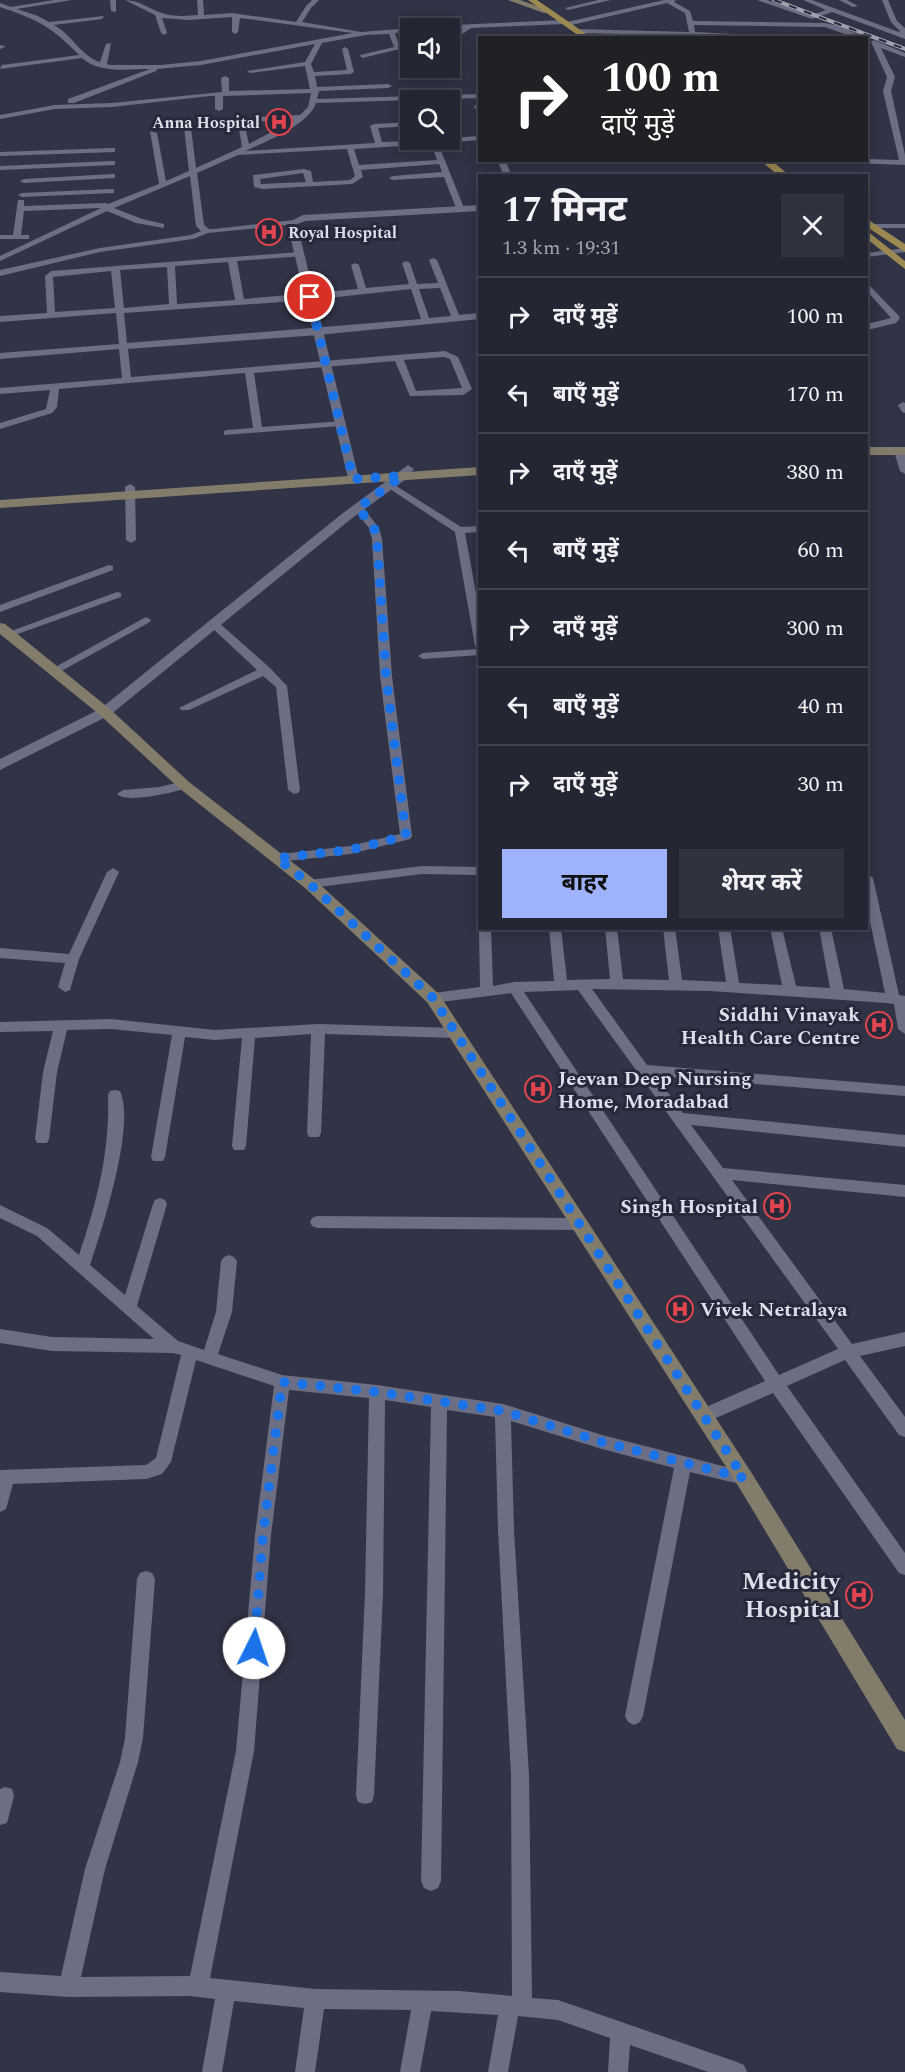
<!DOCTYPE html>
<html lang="hi">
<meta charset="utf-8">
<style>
:root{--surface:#252634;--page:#313240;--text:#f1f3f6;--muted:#a3a5ac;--line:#42434f;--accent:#9fb3fd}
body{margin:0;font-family:Spectral,"Noto Sans Devanagari",serif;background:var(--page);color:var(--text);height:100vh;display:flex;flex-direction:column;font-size:22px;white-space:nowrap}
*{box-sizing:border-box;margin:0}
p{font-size:20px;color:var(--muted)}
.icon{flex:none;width:33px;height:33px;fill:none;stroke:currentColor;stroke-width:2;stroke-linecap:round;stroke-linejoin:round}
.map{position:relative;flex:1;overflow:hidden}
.panel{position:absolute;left:478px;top:174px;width:390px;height:756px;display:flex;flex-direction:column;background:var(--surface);border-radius:0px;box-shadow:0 3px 15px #0003,0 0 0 2px var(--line)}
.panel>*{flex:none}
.top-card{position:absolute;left:478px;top:36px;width:390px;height:126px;border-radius:0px;box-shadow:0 3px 15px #0003,0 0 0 2px var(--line);background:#202124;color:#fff;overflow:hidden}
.buttons{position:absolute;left:400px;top:18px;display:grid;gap:12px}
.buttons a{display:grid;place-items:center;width:60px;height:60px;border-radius:0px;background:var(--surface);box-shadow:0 3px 15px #0003,0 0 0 2px var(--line);font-size:30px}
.pin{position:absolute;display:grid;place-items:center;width:51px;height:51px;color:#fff;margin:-26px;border:3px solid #fff;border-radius:50%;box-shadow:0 2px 6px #0007}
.me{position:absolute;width:66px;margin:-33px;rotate:4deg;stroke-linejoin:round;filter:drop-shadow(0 0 4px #0008)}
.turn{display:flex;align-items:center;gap:21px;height:126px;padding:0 24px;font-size:27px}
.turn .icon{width:78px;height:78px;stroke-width:2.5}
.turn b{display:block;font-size:42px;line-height:51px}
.round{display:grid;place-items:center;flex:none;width:63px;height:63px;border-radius:0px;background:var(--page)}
.head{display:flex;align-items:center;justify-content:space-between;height:102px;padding:0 24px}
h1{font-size:36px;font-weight:700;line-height:45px}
.button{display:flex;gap:12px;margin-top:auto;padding:12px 24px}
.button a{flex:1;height:69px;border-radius:0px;background:var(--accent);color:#111;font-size:24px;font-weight:700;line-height:69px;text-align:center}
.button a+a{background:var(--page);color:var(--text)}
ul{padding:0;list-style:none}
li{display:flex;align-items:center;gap:18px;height:78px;padding:0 24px;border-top:2px solid var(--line)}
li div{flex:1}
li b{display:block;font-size:22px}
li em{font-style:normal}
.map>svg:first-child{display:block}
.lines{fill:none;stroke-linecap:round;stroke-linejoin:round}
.minor{fill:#6c6f84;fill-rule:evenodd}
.tertiary{fill:#6c6f84;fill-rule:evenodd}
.secondary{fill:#847c6b;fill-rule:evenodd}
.primary{fill:#9d8a52;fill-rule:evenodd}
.rail-casing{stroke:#a1a3b1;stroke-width:4}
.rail{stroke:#27293b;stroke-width:2;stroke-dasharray:8;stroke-linecap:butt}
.route{stroke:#1a73e8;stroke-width:10;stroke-dasharray:0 18}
.labels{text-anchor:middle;stroke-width:6;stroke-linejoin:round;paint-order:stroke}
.far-poi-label{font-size:16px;font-weight:bold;fill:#dcdee9;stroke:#27293b;text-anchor:end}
.poi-label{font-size:20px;font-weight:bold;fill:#dcdee9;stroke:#27293b;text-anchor:end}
.near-poi-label{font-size:24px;font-weight:bold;fill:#dcdee9;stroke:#27293b;text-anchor:end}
</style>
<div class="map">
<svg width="905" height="2072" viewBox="0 0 905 2072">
<rect width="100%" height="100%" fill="#313346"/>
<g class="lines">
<!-- minor -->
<g class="minor">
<path d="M54,0H72L17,9L38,16L49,22L104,16L102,19L54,25C72,35 81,56 100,62L106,44L111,43L107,64L110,65H161L201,61L353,33L240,18L238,32L235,34L232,32V17L189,20L162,18L167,33L164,35L161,33L155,15L125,0C139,0 149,9 162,13C173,17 187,16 198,15L197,0H203L204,15L232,13L296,22L306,6L312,0H319L311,8L302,22L361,32L411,28H413H411V32L395,33L400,49L362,58L360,55L394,47L389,34L366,35L322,43L311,64L314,72L347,70L342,49L345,47L348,49L354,72L351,74L315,76L317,87L388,84L392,86L388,88L319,91L317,99L480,94V98L316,103C309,125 265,142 245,151L375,143L370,126L374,124L411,122V126L378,128L382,142L450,140V138L480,136V140L438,143L464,208L460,210L456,208L444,177L393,180L389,178L393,176L442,172L439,164L361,170L363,177L352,184L263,189L254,187L253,175L304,169L311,171L313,182L350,180L355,176L347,149L238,155L197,173L204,225L209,229H214L294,220H297V224L208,233L193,239L100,252L0,276V270L100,248L191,235L201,231L196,226L190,176L114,208L142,219L164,224V228L136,223L107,211L0,261V256L101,208L24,211L21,235H29V239H0V235H13L18,200H24V206L105,203L108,204L159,184L150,131L157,133L166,181L189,171L183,118L190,120L196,168L242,147L237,118L300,115L308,107L311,93L223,96V109L219,111L215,109V96H210L112,107L55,109L0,119V115L55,105L112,103L222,92L221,78L225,76L229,78V91L310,89L305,66L250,73L247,71L305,62L315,44L201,65L157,69L156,71L74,103H68V99L150,69C129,69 99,74 82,58L0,69L2,65L79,55C51,26 38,20 0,7V3L11,7ZM294,120L249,144L244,122ZM431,144L437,160L359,165L354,149ZM303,173L306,182L261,184L260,179Z"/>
<polygon points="110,0 116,0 116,12 111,11"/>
<polygon points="598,0 611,0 568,10 565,8"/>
<polygon points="664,0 676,0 674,2 690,11 693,21 825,23 839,26 866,38 856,38 825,27 694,25 695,32 817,38 578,33 575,31 578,29 689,32 685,13 667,3 567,26 564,24 471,28 450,42 450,37 462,29 428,28 431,26 564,20 567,22"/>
<polygon points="757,0 767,0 812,15 826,10 803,0 812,0 899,32 900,31 891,22 882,0 888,0 897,21 905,28 905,39 832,12 812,19"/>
<polygon points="839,0 847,0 858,6 853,7"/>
<polygon points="874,40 905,53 905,57 881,48 895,77 891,91 905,155 905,165 828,162 867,159 899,160 883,91 887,77 871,42"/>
<polygon points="0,45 4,46 5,47 0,49"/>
<polygon points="410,67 415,68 411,72 407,72"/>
<polygon points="477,103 480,103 480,114 474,107"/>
<polygon points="112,148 115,148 115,152 0,156 0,152"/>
<polygon points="497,160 505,160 512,176 504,176"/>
<polygon points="112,161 115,161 115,165 0,170 0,166"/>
<polygon points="112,174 115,174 115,178 24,183 20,181 24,179"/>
<polygon points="111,189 114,189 114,193 22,197 18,195 22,193"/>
<rect x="870" y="224" width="35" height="4"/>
<polygon points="905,248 905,252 867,257 867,253"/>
<path d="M300,252H303V256L237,261L244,299L358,289L351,265L355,263L359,265L366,288L409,284L402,263L406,261L410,263L417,284L438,283L429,260L433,258L437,260L459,315L480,313V319L318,335L128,349L131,377L445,351L458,357L472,389L463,395L410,396L395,361L254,373L262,427L343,421V425L340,426L224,435V431L227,430L253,428L245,373L59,389L57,407L52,413L0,429V423L46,409L50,390L0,394V388L122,378L119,349L0,359V353L119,344L116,313L0,322V316L47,313L45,276L51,271ZM228,262L235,300L177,304L175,266ZM167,267L169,304L124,308L120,270ZM111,271L115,308L55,312L53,277ZM440,288L451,316L429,318L419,289ZM411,289L421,319L127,343L124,313L310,300ZM444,357L450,359L462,388L416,391L404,360Z"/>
<polygon points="867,283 899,316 900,318 896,323 867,330 867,324 891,318 867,291"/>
<polygon points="903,402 905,403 905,413 902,412 898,405"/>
<polygon points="899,448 902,449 905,455 905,474 900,471 894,451"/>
<polygon points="390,482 461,527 480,526 480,532 465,533 480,615 480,655 423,659 418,656 423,653 478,649 475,646 455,532 387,487 385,485"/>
<polygon points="130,484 135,487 136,540 131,543 126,540 125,487"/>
<polygon points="358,505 362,506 379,528 382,539 392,676 412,836 410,839 350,854 277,862 273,861 271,858 273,855 350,846 400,834 380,676 372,539 369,528 353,508"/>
<polygon points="109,565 113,566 113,570 0,612 0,605"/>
<polygon points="117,592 121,593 121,597 12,636 4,636 3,634"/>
<polygon points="146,617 151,620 150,622 58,673 54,674 48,671"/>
<polygon points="214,621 218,622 270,668 287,686 300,790 298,793 294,794 288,790 276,687 263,676 189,710 181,710 179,708 257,670 210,626 210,622"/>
<path d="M184,781L190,785L188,788C174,792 127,804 117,794L123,790L159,787Z"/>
<polygon points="422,866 480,867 480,875 422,874 310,888 304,884 310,880"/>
<polygon points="113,868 119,872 79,959 70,990 65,992 58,987 65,963 0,958 0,948 69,954 107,872"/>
<path d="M867,874L873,878L899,995L905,996V1034L898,1029L894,1004L886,1003L711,991L592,989L647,1065L905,1086V1096L656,1076L683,1113L905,1135V1147L691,1125L723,1168L905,1185V1197L732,1180L852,1344L905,1332V1346L860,1356L905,1417V1437L899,1435L845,1360L787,1386L905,1553V1575L899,1573L773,1393L709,1421L703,1423L697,1421L695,1416L697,1411L765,1381L511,993L433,1003L426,998L433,993L480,987L479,928L480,926V928H491L493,986L514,982L554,981L549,928H561L567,980L610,979L605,928H617L623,979L669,980L663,928H675L682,980L726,982L718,928H730L739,983L782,985L770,928H782L796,986L830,988L819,928H831L844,989L885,993L867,907ZM578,990L838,1349L779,1375L524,992Z"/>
<polygon points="111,1019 215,1030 318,1024 455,1028 462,1033 455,1038 325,1034 321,1133 319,1137 309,1137 307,1133 311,1034 255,1038 246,1146 244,1150 234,1150 232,1146 242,1038 215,1040 185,1037 165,1157 163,1161 153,1161 151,1157 172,1035 111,1029 67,1030 57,1072 49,1139 47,1143 37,1143 35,1139 43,1072 53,1031 0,1032 0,1022"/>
<path d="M115,1090L120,1091C136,1125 102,1229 90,1265L125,1295L153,1204L155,1200L160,1198L165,1200L167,1204L137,1306L178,1341L204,1350L216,1312L221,1261L224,1257L229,1255L234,1257L237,1261L232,1312L218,1354L282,1375L377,1385L503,1404L602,1435L750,1473L752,1478L750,1483L744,1485L690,1472L643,1716L640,1722L634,1725L628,1722L625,1716L674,1468L602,1449L511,1421L514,1530L529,1775L532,1998L558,2000L737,2062L744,2065L747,2072H708L630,2045L628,2072H608L610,2038L558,2020L518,2016L508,2072H488L498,2015L431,2011L420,2072H400L411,2010L324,2009L315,2072H295L304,2008L234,2001L222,2072H202L215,1999L190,1996L69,1997L0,1992V1972L61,1976L85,1869L120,1762L125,1738L137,1579L140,1573L146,1571L152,1573L155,1579L143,1738L138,1762L105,1869L81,1977L190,1976L236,1751L255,1535L274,1386L196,1360L171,1462L162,1474L146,1479L13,1484L6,1509L0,1512V1470L146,1465L156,1458L181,1355L173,1353L52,1351L0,1343V1329L52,1337L154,1339L37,1236L0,1218V1205L47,1228L79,1255C97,1202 110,1151 108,1095L110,1091ZM289,1390L369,1398L365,1593L356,1795L358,1802L365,1804L372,1802L374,1795L383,1593L385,1400L431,1407L421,1881L424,1888L431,1891L438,1888L441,1881L447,1410L495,1417L498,1530L511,1775L512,1996L460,1991L315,1989L210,1978L254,1751L271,1535Z"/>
<polygon points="317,1216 578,1218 583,1220 585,1224 583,1228 578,1230 317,1228 312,1226 310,1222 312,1218"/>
<polygon points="5,1787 12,1789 14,1796 7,1823 0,1825 0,1789"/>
</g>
<!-- tertiary -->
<g class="tertiary">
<polygon points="798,172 803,175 788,176 789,174"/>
<polygon points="480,205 480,211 305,221 297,224 359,479 357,482 349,482 287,223 303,215"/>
<polygon points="408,465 414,469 406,479 351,519 110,715 0,770 0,759 100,709 343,513"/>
</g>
<!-- secondary -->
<g class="secondary">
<polygon points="508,0 520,0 551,11 544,13"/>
<rect x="867" y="447" width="38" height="8"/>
<polygon points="480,467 480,475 0,508 0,500"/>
<polygon points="0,623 5,624 110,709 189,782 315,880 439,994 751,1472 905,1720 905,1752 897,1749 737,1484 427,1002 305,888 179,788 100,715 0,634"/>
</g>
<!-- primary -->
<g class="primary">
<polygon points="528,0 537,0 592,38 582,38"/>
<polygon points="760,160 771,160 790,176 779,176"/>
<polygon points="867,219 905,244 905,252 867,227"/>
<polygon points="867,231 905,261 905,269 867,239"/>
</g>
<defs>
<polyline id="rail" points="774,0 905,49"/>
</defs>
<!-- rail casing -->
<use href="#rail" class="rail-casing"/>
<!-- rail -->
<use href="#rail" class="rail"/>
</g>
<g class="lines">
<!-- route -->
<polyline class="route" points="254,1648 263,1535 282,1382 377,1392 503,1411 602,1442 744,1478 433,998 310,884 277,858 350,850 406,836 386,676 377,539 374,528 358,508 402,476 353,479 310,297"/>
</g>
<!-- icons -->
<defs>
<symbol id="hospital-ring" viewBox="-11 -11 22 22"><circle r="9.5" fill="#27293b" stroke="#e0444e" stroke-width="1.5"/><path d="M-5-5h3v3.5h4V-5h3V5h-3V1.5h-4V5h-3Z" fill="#e0444e"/></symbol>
</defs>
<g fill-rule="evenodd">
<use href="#hospital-ring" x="264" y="107" width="30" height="30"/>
<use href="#hospital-ring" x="254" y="217" width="30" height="30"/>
<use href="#hospital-ring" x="864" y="1010" width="30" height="30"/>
<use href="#hospital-ring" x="523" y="1074" width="30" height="30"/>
<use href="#hospital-ring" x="762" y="1191" width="30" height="30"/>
<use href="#hospital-ring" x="665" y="1294" width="30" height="30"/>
<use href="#hospital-ring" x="844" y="1580" width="30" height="30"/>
</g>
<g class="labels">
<!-- far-poi labels -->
<g class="far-poi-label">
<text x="260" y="128">Anna Hospital</text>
<text x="288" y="238" text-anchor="start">Royal Hospital</text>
</g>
<!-- poi labels -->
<g class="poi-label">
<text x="860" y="1021">Siddhi Vinayak<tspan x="860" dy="23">Health Care Centre</tspan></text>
<text x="558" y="1085" text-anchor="start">Jeevan Deep Nursing<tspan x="558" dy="23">Home, Moradabad</tspan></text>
<text x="758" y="1213">Singh Hospital</text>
<text x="700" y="1316" text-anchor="start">Vivek Netralaya</text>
</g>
<!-- near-poi labels -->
<g class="near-poi-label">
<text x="840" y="1589">Medicity<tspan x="840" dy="28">Hospital</tspan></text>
</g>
</g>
</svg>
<div class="buttons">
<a><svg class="icon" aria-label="sound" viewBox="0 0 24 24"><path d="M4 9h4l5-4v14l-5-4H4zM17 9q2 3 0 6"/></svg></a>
<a><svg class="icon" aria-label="search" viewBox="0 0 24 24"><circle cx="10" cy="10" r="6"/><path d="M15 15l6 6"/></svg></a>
</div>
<div class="pin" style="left:310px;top:297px;background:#d93025"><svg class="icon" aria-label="arrive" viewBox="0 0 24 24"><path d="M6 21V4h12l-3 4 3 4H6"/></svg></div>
<svg class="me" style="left:254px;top:1648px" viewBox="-20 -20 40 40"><circle r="19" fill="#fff"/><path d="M0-13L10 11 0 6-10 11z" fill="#1a73e8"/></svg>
<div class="top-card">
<div class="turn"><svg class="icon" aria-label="right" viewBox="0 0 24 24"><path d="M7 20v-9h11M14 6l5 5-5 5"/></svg><div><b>100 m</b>दाएँ मुड़ें</div></div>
</div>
<section class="panel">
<div class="head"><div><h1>17 मिनट</h1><p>1.3 km · 19:31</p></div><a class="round"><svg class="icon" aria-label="close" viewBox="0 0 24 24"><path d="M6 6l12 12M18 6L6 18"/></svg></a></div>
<ul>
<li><svg class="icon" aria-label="right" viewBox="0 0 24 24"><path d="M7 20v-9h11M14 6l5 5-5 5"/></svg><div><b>दाएँ मुड़ें</b></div><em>100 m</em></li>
<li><svg class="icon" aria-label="left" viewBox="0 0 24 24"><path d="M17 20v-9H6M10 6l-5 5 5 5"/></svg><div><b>बाएँ मुड़ें</b></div><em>170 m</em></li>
<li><svg class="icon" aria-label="right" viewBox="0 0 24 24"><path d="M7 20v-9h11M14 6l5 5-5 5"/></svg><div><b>दाएँ मुड़ें</b></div><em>380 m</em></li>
<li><svg class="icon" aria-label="left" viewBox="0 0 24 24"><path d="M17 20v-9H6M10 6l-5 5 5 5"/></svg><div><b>बाएँ मुड़ें</b></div><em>60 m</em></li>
<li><svg class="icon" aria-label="right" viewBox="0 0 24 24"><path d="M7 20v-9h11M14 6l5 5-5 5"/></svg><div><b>दाएँ मुड़ें</b></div><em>300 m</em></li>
<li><svg class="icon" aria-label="left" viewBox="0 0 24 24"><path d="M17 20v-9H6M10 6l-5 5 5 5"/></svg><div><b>बाएँ मुड़ें</b></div><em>40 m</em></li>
<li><svg class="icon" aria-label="right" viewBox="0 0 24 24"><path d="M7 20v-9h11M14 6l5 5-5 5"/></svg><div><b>दाएँ मुड़ें</b></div><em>30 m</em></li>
</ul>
<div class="button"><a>बाहर</a><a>शेयर करें</a></div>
</section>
</div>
